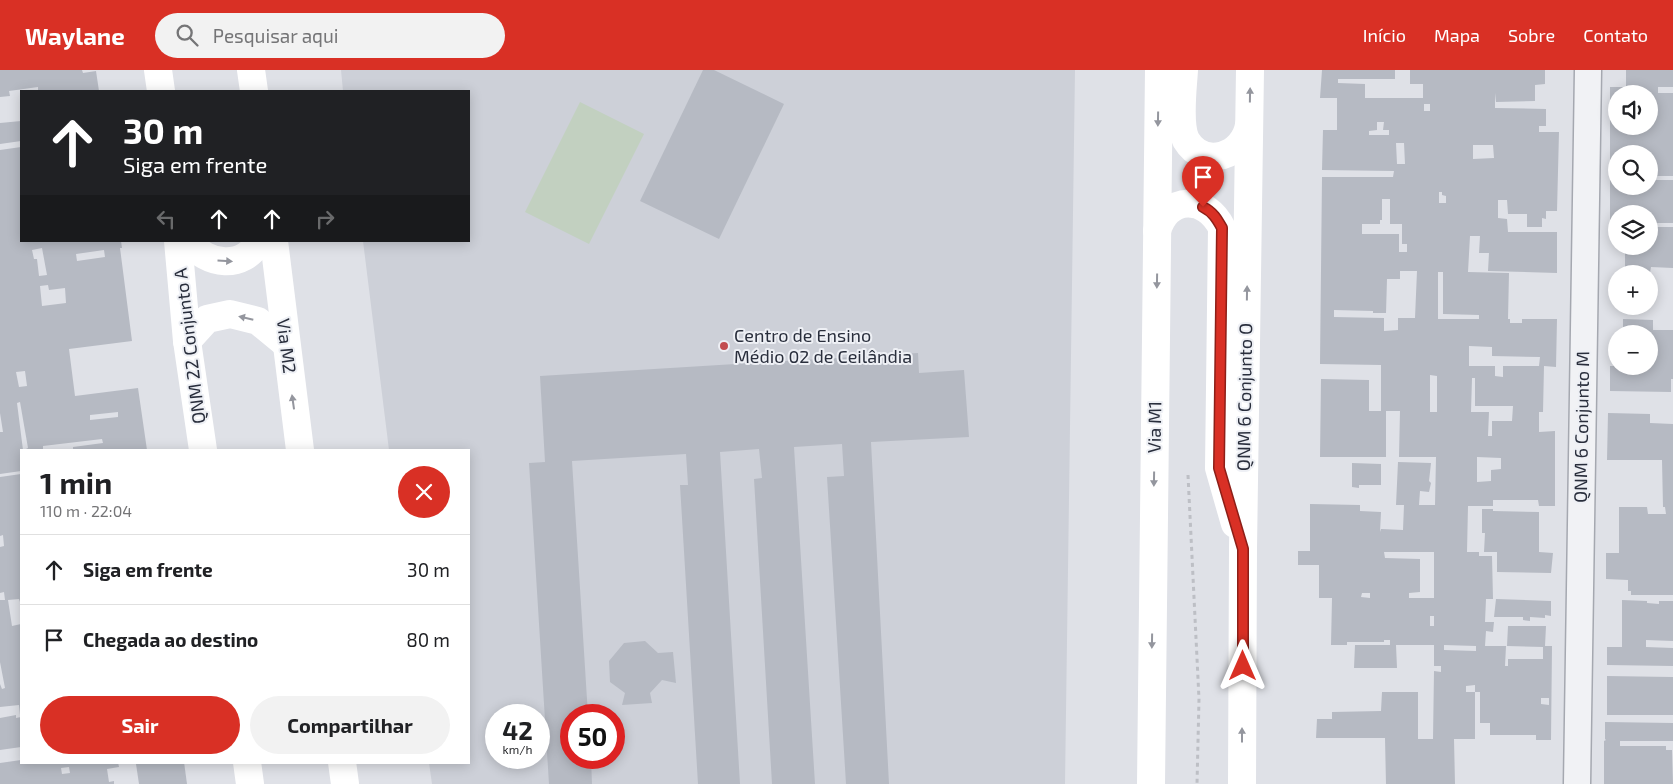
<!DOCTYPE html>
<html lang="pt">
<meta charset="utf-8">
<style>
:root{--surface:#fff;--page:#f2f2f2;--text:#202124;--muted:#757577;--line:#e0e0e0;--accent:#d93025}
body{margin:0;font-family:"Exo 2",sans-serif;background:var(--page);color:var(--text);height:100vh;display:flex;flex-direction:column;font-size:19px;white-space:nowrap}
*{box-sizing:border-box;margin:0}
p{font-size:16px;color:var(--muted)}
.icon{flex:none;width:28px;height:28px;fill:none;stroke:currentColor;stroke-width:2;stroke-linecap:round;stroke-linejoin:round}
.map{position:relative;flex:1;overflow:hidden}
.drawer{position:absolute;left:20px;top:379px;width:450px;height:315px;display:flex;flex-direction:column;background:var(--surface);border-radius:0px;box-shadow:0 2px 12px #0003}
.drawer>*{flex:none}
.guide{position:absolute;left:20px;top:20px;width:450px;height:152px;border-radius:0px;box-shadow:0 2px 12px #0003;background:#202124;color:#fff;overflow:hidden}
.tools{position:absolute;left:1608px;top:15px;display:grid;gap:10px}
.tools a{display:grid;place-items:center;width:50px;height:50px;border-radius:50%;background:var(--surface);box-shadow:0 2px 12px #0003;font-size:25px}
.speed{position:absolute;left:485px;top:634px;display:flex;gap:10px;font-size:25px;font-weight:700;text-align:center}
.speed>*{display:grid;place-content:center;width:65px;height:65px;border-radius:50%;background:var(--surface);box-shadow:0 2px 12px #0003;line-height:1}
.speed small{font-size:12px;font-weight:400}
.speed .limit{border:8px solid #d22;background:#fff;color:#111}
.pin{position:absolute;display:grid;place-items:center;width:42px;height:42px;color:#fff;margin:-51px -21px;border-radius:50% 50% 50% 0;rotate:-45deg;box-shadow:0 0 5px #0007}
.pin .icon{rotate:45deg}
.me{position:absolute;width:55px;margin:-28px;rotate:0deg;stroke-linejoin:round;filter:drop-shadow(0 0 4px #0008)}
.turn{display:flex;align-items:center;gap:18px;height:105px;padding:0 20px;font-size:22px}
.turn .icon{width:65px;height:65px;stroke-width:2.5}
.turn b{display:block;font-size:35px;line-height:42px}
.lanes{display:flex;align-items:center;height:48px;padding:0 20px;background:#0003;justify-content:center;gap:25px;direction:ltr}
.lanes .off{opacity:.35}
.round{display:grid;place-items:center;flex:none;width:52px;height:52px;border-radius:26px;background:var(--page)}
.overview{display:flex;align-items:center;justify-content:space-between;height:85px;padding:0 20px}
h1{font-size:30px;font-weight:700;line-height:38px}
.action{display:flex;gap:10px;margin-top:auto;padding:10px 20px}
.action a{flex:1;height:58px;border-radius:30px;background:var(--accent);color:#fff;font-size:20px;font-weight:700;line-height:58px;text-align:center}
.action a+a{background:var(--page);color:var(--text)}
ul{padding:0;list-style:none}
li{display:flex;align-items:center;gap:15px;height:70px;padding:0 20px;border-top:1px solid var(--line)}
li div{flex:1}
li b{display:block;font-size:19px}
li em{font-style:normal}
header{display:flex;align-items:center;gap:30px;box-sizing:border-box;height:70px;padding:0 25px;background:var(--accent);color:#fff}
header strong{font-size:24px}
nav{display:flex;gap:28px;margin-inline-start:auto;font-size:18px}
.search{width:350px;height:45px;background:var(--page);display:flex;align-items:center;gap:12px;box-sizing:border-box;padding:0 18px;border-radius:28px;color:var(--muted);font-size:19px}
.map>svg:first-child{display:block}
.built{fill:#cdd0d8;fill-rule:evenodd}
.green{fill:#c2d0c0}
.building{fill:#b6bac3;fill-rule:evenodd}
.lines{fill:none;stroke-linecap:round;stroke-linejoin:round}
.minor-casing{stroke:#a5a8b0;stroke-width:29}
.path{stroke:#bdbfc5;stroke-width:3;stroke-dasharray:4 4;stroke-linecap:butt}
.minor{stroke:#f1f2f5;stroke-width:26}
.secondary{stroke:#fff;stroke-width:28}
.oneway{fill:#94969e}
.route-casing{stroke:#8d1f18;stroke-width:12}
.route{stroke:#d93025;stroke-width:9}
.poi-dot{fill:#c24d50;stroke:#eef0f5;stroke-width:2}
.labels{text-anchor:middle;stroke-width:4;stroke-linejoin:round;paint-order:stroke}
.poi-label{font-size:18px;fill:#292e3c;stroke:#eef0f5;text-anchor:start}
.street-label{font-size:18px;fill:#292e3c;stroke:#eef0f5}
</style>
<header>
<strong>Waylane</strong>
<div class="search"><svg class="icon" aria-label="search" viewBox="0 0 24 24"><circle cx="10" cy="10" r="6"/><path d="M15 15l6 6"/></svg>Pesquisar aqui</div>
<nav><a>Início</a><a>Mapa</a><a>Sobre</a><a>Contato</a></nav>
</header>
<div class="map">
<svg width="1673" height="714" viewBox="0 0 1673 714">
<rect width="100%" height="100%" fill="#dfe1e7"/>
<!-- built -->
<path class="built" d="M341,0H1075L1065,714H432L429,693L469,692V380H389L363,171H469V21H343ZM496,645H539V688H496ZM571,645H614V688H571Z"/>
<!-- green -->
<polygon class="green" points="580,32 644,64 589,174 525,142"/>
<!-- building -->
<g class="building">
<polygon points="0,0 82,0 83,3 96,1 99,21 38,21 38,17 9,21 10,26 0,27"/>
<polygon points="703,0 714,0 784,34 719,169 640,131"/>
<path d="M1322,0H1395V9H1338V13L1365,14V28H1423V14H1410V0H1545V14L1535,15V31L1496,32L1495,23V38L1546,39V56H1539V62H1559L1557,141H1546V149L1542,148V157H1527V144H1508L1507,130H1498V148L1507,149L1508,162H1557V203L1488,201L1489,183H1479L1480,166H1470L1468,202L1509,203L1508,249H1510V253H1522V249H1557L1556,297L1544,296L1543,342H1539V362L1555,361V436H1539L1538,430H1493V436H1468L1467,482H1479V486H1492L1493,529H1486L1485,552H1494L1493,562L1486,561L1485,576H1506L1505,596H1508V589H1543V577L1507,576L1508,556H1546L1545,576H1552L1551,670H1536V665H1490V653H1480V622H1475V615L1466,616V622H1475V669H1454L1455,714H1386L1385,668H1316L1317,649H1332V642L1381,641L1382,622H1418V669H1433L1434,601L1441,602V596H1434V575H1396L1397,598H1354L1355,575H1390V570H1384V572H1347V575H1331L1332,528H1319V495H1298V481H1310V434L1360,435V441L1381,442L1380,462L1381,459L1403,460L1404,435H1396L1398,392L1431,393L1429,411L1431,413L1429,422L1420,421L1419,435H1435L1436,387H1399L1400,341H1386V387H1320L1321,309L1369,310V341H1381V295L1320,294L1322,107H1393L1394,101L1322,100L1323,60H1337V28H1320ZM1424,34H1430V41H1424ZM1377,52H1384L1383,60H1389V65H1369V61L1377,60ZM1396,73H1404L1405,94H1397ZM1473,75H1493L1494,88L1473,89ZM1439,122H1442V125L1446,126V133H1439ZM1382,129H1390V154H1402V174H1407V182H1399V164H1362V154H1380V150H1382ZM1400,201H1417L1415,248H1398V260L1384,261V248L1334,247V240L1373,241V243H1386L1387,209H1400ZM1438,202H1443V244L1479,245V249H1438ZM1469,276L1492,277V286L1540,287L1539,296H1503V307L1495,306V296H1469ZM1430,305L1437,306V342H1430ZM1472,308H1475V336H1513L1512,351H1492V366H1488L1489,342H1471ZM1477,387L1501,388V399L1491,400V411L1477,412ZM1384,482H1434V528H1409V523L1420,522V489L1385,488ZM1362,523H1370V528L1361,527ZM1430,546H1434V556H1430ZM1444,575L1476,576V581L1444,580ZM1541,628H1549V635L1541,634Z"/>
<path d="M1626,0H1673V17H1658V23H1673V106H1649V84H1616V116H1649V110H1673V153H1651V157H1673V198L1651,197L1650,203H1625V176H1649V144H1616V156H1610V17H1626ZM1616,24H1649V56H1616Z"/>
<polygon points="21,51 21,71 0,74 0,53"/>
<path d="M21,77V171H121L122,178H120L132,271L69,279L75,326L138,318L147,380H73V377L103,373L102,369L43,376V380H24L28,378L20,332L17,333L23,380H21V401L0,404V362H3L0,343V80ZM42,178L47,205L39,206L37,189H34L32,180ZM104,180L105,187L77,191L76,184ZM48,215L49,220L65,218L66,233L42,236L40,216ZM25,301L27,316L19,317L16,302ZM118,342V347L90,350V345Z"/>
<polygon points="1623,249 1653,250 1653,260 1673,260 1673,309 1671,309 1671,322 1610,321 1610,296 1649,296 1649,264 1623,264"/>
<polygon points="918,283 919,303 964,300 969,367 871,372 889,714 846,714 827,407 844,406 842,374 794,377 815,714 772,714 754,409 762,408 759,379 720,382 740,714 698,714 680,415 688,415 686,384 572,391 588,645 571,645 571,688 591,688 592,714 549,714 529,393 545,392 540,306"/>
<polygon points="1608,343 1650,344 1650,353 1673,354 1673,525 1631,525 1631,521 1628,521 1628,510 1606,509 1606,483 1619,483 1619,437 1647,437 1648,444 1666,444 1665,437 1663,437 1662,390 1607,390"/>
<polygon points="1352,393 1381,394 1381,415 1359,415 1359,418 1352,417"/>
<polygon points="21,404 21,535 19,529 8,530 12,556 21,554 20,645 19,635 0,637 0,614 2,619 5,618 0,592 0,530 5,530 4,522 0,523 0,477 4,476 3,465 0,466 0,407"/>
<polygon points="1482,439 1493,439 1493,441 1539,442 1539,482 1553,483 1551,503 1497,502 1497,482 1484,482 1485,463 1482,463"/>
<polygon points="1496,529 1551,531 1551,546 1545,545 1545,548 1530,547 1530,551 1523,550 1523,547 1494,547"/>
<polygon points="1622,530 1647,531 1647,533 1659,534 1659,531 1673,531 1673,571 1646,570 1646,577 1673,578 1673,596 1607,595 1607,577 1622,577"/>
<polygon points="645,571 658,583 673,582 676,613 662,610 650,623 652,633 622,635 625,623 610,612 609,591 624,573"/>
<polygon points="1607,606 1673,607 1673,645 1607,645"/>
<polygon points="16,645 16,648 21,647 21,677 0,680 0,648"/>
<polygon points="1605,652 1673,653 1673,671 1620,671 1620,676 1666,676 1666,680 1672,680 1673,714 1604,714 1604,671 1606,670 1605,669"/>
<path d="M21,690V692H118L119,697L107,699L109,712L114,711V714H0V693ZM69,697L70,703L62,704L61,698Z"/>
<polygon points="149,692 184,692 187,714 139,714 136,694"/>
</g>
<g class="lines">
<defs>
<polyline id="minor" points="1577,714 1588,0"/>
</defs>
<!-- minor casing -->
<use href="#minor" class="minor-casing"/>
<!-- path -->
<polyline class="path" points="1188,405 1199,629 1197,714"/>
<!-- minor -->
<use href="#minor" class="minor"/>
<!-- secondary -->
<g class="secondary">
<polyline points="158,0 161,21"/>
<polyline points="251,0 254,21"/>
<path d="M1184,0C1183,18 1178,54 1186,70C1204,100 1244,86 1249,55"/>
<path d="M1157,161C1168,125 1206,125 1222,158L1219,398L1235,454"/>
<polyline points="178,171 187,271 203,380"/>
<path d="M189,171C206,196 244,200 259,171"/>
<polyline points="274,171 300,380"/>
<polyline points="187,271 207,249 230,244 258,251 286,274"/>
<polyline points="247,692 250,714"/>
<polyline points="342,692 345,714"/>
<polyline points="1151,714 1159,0"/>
<polyline points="1242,714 1243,479 1250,0"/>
</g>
</g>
<!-- one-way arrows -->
<defs><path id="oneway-solid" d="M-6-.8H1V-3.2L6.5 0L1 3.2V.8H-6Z" transform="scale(1.25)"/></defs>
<g class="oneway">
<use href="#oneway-solid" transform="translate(1250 25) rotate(-89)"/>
<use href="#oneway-solid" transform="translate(1158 49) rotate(91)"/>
<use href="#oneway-solid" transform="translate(225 191) rotate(3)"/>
<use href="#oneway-solid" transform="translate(1157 211) rotate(91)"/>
<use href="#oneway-solid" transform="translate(1247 223) rotate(-89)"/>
<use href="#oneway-solid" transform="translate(246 248) rotate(-167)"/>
<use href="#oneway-solid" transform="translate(293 332) rotate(-98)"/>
<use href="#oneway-solid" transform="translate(1154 409) rotate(91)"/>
<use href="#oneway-solid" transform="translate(1152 571) rotate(91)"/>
<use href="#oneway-solid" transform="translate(1242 665) rotate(-90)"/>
</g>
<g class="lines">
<defs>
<path id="route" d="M1203,137C1213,142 1217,149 1222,158L1219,398L1243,479V596"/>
</defs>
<!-- route casing -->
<use href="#route" class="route-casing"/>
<!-- route -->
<use href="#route" class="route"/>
</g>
<!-- markers -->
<circle class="poi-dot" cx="724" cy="276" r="5"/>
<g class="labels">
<!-- poi labels -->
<g class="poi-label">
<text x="734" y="272">Centro de Ensino<tspan x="734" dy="21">Médio 02 de Ceilândia</tspan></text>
</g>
<!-- street labels -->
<g class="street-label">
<text transform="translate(190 276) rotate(-97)" y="6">QNM 22 Conjunto A</text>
<text transform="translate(286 276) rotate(83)" y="6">Via M2</text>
<text transform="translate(1245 327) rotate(-89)" y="6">QNM 6 Conjunto O</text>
<text transform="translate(1155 357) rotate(-89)" y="6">Via M1</text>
<text transform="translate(1582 357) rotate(-89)" y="6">QNM 6 Conjunto M</text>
</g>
</g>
</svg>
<div class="tools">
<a><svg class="icon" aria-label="sound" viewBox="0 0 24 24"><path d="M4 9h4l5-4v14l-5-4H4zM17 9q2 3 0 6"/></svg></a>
<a><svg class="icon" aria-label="search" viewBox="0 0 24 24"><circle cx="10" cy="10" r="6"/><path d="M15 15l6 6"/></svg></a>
<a><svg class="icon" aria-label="layers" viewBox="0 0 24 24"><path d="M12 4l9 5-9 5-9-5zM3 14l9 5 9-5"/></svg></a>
<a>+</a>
<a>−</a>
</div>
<div class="speed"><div>42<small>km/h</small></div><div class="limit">50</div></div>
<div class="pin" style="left:1203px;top:137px;background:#d93025"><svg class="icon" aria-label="arrive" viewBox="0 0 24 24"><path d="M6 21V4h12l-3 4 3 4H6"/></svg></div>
<svg class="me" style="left:1243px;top:596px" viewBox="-20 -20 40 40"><path d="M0-17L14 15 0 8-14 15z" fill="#d93025" stroke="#fff" stroke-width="4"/></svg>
<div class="guide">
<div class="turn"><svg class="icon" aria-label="ahead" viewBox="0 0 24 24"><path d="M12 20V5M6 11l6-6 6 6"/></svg><div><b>30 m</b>Siga em frente</div></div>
<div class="lanes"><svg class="icon off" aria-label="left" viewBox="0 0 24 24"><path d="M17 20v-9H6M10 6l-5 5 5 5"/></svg><svg class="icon" aria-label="ahead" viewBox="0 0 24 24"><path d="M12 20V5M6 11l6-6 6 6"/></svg><svg class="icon" aria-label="ahead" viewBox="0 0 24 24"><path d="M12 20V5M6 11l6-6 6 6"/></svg><svg class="icon off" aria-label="right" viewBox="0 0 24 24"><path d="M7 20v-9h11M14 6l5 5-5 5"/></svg></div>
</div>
<section class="drawer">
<div class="overview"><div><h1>1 min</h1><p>110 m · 22:04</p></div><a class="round" style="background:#d93025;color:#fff"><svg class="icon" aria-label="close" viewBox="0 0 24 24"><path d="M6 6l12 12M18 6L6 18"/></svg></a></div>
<ul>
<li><svg class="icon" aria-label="ahead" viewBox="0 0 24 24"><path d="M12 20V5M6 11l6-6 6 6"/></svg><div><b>Siga em frente</b></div><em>30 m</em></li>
<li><svg class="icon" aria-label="arrive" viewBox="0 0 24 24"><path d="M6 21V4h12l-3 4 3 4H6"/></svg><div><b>Chegada ao destino</b></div><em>80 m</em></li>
</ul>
<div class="action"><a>Sair</a><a>Compartilhar</a></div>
</section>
</div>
